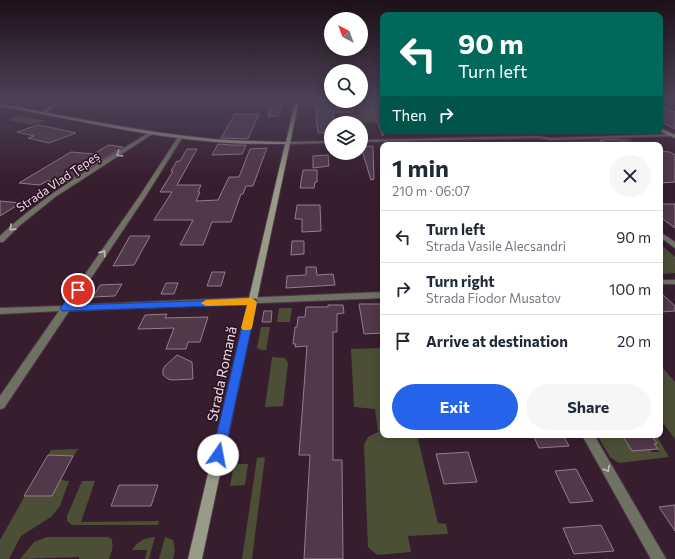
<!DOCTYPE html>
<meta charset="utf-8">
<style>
:root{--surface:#fff;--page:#f6f6f7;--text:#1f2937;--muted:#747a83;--line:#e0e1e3;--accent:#2563eb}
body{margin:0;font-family:Commissioner,sans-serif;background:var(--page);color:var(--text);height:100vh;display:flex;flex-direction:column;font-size:15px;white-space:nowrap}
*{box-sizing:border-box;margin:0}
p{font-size:13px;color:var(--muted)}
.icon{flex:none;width:22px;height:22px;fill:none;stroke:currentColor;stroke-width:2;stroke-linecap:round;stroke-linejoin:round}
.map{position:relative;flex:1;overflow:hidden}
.details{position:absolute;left:380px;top:142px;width:283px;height:296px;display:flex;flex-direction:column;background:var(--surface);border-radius:8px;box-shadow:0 2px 10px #0003}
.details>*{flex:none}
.banner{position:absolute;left:380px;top:12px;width:283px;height:122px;border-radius:8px;box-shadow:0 2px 10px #0003;background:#00695c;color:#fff;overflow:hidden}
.needle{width:26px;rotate:319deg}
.controls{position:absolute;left:324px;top:12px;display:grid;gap:8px}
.controls a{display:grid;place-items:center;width:44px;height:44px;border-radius:50%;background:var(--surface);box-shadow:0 2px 10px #0003;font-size:20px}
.pin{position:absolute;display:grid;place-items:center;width:34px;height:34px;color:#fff;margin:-17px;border:2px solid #fff;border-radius:50%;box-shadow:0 1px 4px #0007}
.me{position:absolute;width:44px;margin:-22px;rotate:12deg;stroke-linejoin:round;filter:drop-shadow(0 0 3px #0008)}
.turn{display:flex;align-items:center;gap:14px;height:84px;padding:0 12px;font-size:18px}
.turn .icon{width:52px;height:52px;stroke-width:2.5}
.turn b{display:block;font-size:28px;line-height:34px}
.then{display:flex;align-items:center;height:38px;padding:0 12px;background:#0003;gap:8px;font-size:15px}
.round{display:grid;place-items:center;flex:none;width:42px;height:42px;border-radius:21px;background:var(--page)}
.head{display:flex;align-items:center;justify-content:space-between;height:68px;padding:0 12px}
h1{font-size:24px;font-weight:700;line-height:30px}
.button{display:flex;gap:8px;margin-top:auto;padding:8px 12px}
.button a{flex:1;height:46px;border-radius:24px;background:var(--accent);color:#fff;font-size:16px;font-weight:700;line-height:46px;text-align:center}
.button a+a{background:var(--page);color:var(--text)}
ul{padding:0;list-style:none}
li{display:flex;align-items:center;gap:12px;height:52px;padding:0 12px;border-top:1px solid var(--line)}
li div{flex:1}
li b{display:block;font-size:15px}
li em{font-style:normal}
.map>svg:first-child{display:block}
.green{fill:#4c4f36}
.building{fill:#503948;stroke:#997b8e}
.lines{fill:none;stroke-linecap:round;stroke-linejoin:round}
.street-casing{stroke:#503948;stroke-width:2}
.secondary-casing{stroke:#503948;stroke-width:2}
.street{fill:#6f7165;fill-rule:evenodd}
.secondary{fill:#989b88;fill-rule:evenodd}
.oneway{stroke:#c7bcc0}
.route{fill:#2563eb;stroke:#184099}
.slow{fill:#f59e0b}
.labels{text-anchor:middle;stroke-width:3.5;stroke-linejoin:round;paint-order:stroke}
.far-street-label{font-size:12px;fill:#eddce7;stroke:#2c1424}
.street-label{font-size:14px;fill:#eddce7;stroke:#2c1424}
</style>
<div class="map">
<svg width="675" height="559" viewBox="0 0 675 559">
<rect width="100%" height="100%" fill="#361e2e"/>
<!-- green -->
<g class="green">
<polygon points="188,101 284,101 283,105 186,105"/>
<polygon points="369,101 372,105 382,104 380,101 383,101 383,122 346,123 343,115 362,115 358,102"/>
<polygon points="21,116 47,121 32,125 8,120"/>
<polygon points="629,139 638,145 560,145 556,142"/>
<polygon points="660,244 675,257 675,273 660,274"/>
<polygon points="279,308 292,308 290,322 277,322"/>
<polygon points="261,327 270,327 266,350 261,350 257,348"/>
<polygon points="383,348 383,435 417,435 438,523 446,524 448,534 408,536 411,552 377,555 368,547 364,445 368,437 378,432 375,409 354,407 351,349"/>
<polygon points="272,357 285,358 288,363 283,406 265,407"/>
<polygon points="660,365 675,382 675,439 660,419"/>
<polygon points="597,435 617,435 619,438 624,438 650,450 652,452 659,452 654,444 657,443 651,435 656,435 669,457 619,463 610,457"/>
<polygon points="78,449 60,480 69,481 60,506 51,517 21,536 9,559 0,559 0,540 51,450"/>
<polygon points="265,457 252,559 242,559 257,458"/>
<polygon points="234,464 248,464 245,485 230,486"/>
<polygon points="82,481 95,481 81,522 159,521 158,525 72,525 67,521 67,516"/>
<path d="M47,537H107L111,538C114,546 112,551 109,559H79V557L20,559L34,542Z"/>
<path d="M155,537L149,559H145L147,550H132C138,541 144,538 155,537Z"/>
<polygon points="165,537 173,540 175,550 173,559 159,559"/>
</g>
<!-- building -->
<g class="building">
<polygon points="319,102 350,102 353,112 333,112 335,123 331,123 330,132 318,133 316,116 318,110 316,110 315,103"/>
<polygon points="660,106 675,112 675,129 660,121"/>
<polygon points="271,107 281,107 278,116 268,116"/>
<polygon points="383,108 383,136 372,109"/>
<polygon points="235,114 259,114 248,139 221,138"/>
<polygon points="38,125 54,128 76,133 49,143 28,138 34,136 17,132"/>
<polygon points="619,139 628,145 608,145 600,140"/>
<polygon points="218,144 232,145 246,145 242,154 212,155"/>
<polygon points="108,145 123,147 66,183 47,181 40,185 19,183 71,152 94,154"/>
<polygon points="373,146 374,179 371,180 361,147"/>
<polygon points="267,148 253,186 246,186 243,194 241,194 231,222 212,222 203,245 180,245 193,220 154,220 172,192 160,192 173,171 171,171 177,161 180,161 187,149 197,149 177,185 201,185 198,192 200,192 196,201 218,200 229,177 239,177 250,149"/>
<polygon points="660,151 670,152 675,155 675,182 660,183"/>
<polygon points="328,155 329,166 313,168 313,156"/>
<polygon points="303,170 317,170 317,182 315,182 314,188 300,188"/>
<polygon points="0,201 21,203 0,216"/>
<polygon points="660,204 675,204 675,228 660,217"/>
<polygon points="297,205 320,205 321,231 302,232 302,219 295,219"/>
<polygon points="130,236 150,236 134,265 113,266"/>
<polygon points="292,241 304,241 304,254 291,255"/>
<polygon points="306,267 316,267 317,275 333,274 335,285 286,288 287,276 306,275"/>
<polygon points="212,272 225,272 221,286 207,286"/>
<polygon points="166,283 178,283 174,294 161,294"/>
<polygon points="122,284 115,296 93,297 100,285"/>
<polygon points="660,292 675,306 675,311 660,312"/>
<polygon points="359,304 381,304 383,314 383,333 364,334"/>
<polygon points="328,305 343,305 344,313 337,314 337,332 333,332 333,460 342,460 343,559 304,559 310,455 299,455 307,346 295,347 296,344 293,344 295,327 297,327 298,317 305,317 306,307 328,307"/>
<polygon points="264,311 272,311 271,322 262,322"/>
<polygon points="167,314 165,318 208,317 200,342 188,342 186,349 166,349 174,328 138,329 145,315"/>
<polygon points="177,355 192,362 193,379 172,380 168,379 163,375 163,369 165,366"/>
<polygon points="533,435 563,435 569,446 539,448"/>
<polygon points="622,435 651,435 657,443 654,444 658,449 632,451"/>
<polygon points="468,452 477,482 444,484 436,454"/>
<polygon points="48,455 73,456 52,496 24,496"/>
<polygon points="576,469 593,501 570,503 555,471"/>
<polygon points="119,485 158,485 151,506 111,506"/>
<polygon points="675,505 675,531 659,507"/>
<polygon points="601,525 614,551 574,554 563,528"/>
</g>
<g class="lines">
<defs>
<g id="street">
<polygon points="57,101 62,101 44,114 42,114 42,112"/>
<path d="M150,132L154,133L55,197L19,226L3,242H0V236C45,194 98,164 150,132Z"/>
<polygon points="675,134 675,136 551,140 537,138 361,142 361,140 537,136 551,138"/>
<polygon points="178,137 182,138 145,197 73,305 383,292 383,298 69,311 4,408 0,409 0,396 59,311 0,314 0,308 63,306 139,197"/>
<polygon points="331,141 331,143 288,144 286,143 288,142"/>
<polygon points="660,232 675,242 675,248 660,237"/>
<rect x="660" y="280" width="15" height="4"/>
<polygon points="582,435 594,435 666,559 651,559"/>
</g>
<g id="secondary">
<path d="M295,101H299L202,559H188L285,144C262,144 238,144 215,142C143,136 71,119 0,106V104C71,117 141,132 213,139C237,141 261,141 286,142Z"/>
<polygon points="660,128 675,135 675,138 660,131"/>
</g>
</defs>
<!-- street casing -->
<use href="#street" class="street-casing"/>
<!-- secondary casing -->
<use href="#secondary" class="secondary-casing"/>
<!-- street -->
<use href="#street" class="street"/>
<!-- secondary -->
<use href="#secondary" class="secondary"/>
</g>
<!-- one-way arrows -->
<defs><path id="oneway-chevron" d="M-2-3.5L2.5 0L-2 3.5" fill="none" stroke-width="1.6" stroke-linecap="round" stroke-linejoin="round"/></defs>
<g class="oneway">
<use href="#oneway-chevron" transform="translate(119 154) rotate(147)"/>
<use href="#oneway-chevron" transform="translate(12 228) rotate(136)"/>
<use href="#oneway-chevron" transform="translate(103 253) rotate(-55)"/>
<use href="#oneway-chevron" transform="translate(607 469) rotate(60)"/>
</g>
<!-- sky -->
<linearGradient id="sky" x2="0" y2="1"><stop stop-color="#1e1019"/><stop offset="0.56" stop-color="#4c4157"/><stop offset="1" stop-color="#4c4157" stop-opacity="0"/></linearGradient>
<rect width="675" height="179" fill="url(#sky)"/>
<!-- route -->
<polygon class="route" points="78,287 83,290 73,305 256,299 257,302 223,459 218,461 214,459 212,455 247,305 62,311 60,308 62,306 75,288"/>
<!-- slow -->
<polygon class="slow" points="252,298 257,302 252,328 250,330 243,330 241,328 247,305 206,306 201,303 206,300"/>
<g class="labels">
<!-- far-street labels -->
<g class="far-street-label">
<text transform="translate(58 182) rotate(-34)" y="4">Strada Vlad Ţepeș</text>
</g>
<!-- street labels -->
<g class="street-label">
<text transform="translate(222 374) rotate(-78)" y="5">Strada Romană</text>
</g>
</g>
</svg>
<div class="controls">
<a><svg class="needle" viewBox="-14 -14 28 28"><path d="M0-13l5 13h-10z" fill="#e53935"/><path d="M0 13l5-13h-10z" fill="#747a83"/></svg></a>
<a><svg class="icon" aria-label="search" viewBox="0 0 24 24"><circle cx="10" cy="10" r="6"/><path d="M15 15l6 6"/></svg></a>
<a><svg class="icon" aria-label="layers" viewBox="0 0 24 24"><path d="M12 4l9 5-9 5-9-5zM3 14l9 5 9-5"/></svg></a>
</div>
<div class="pin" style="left:78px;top:290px;background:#d93025"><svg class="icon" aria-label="arrive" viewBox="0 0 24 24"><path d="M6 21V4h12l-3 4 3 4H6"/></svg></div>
<svg class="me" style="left:218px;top:455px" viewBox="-20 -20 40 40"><circle r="19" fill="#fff"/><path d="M0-13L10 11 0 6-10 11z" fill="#2563eb"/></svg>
<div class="banner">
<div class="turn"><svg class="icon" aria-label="left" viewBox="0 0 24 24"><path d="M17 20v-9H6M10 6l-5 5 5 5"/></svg><div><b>90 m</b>Turn left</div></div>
<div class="then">Then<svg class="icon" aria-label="right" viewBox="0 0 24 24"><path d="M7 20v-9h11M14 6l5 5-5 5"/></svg></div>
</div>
<section class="details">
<div class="head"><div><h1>1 min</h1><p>210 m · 06:07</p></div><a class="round"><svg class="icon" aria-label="close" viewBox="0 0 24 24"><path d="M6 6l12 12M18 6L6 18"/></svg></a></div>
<ul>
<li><svg class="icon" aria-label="left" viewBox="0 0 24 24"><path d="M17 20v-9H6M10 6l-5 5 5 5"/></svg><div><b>Turn left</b><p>Strada Vasile Alecsandri</p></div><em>90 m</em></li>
<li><svg class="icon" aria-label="right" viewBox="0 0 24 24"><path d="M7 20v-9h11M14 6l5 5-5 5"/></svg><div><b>Turn right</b><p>Strada Fiodor Musatov</p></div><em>100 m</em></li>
<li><svg class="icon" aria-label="arrive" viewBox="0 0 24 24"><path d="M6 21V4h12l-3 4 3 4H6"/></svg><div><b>Arrive at destination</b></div><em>20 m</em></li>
</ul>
<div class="button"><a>Exit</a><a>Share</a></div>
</section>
</div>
